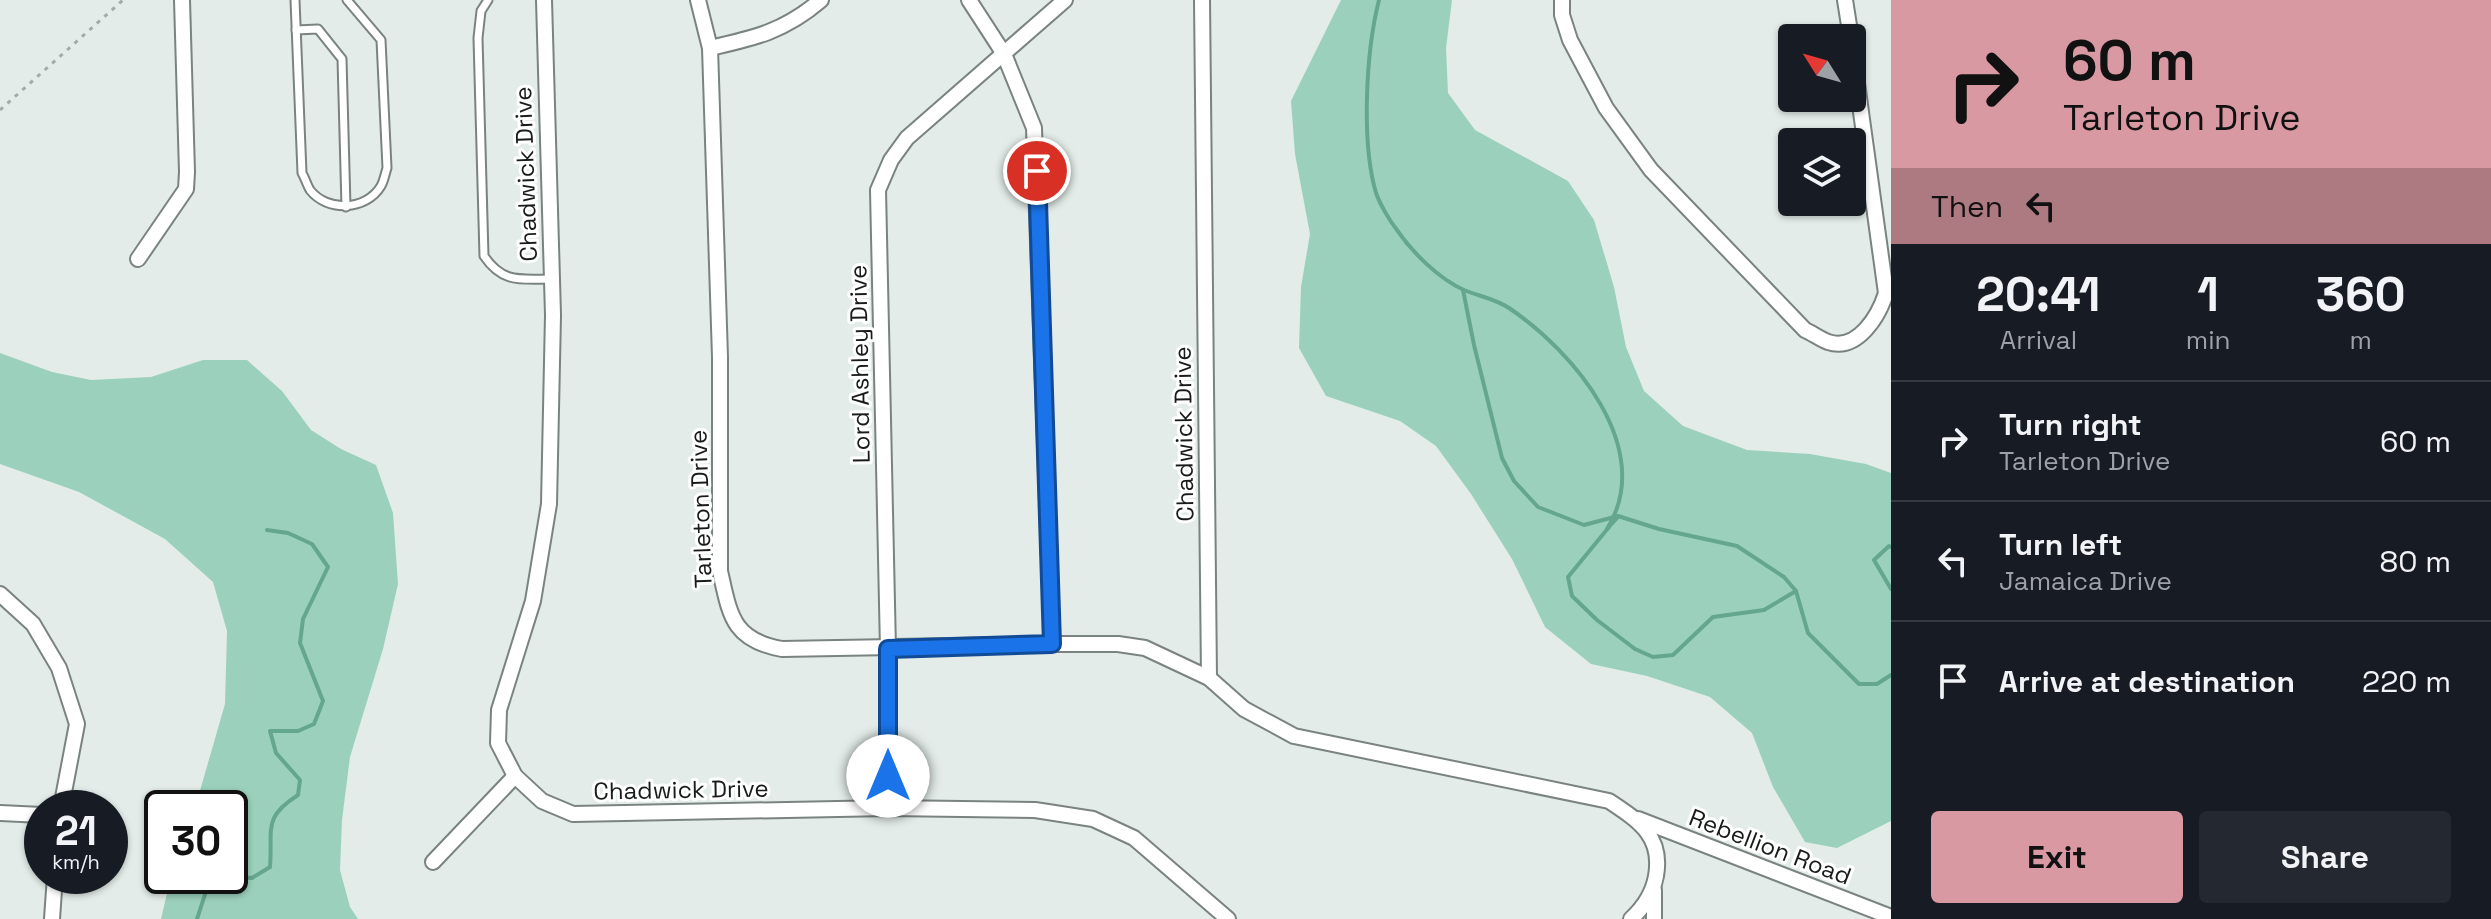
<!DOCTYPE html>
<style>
:root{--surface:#171b24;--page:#242831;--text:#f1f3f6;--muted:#9ea1a6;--line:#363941;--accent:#d999a3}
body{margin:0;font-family:"Space Grotesk",sans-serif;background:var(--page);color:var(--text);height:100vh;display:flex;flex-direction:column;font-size:30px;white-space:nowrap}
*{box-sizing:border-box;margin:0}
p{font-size:26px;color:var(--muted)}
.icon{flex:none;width:44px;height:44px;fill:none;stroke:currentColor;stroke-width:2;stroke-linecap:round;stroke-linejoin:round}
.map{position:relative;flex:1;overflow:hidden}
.drawer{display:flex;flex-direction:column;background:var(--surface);width:600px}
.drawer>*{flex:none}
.guide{background:#d999a3;color:#111;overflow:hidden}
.needle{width:52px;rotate:307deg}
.controls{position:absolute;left:1778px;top:24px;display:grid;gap:16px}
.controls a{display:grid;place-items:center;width:88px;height:88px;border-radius:8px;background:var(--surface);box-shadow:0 2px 6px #0004;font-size:40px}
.speed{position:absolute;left:24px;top:790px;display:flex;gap:16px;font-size:40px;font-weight:700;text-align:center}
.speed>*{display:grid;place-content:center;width:104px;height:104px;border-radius:50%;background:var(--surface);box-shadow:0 2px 6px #0004;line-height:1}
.speed small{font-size:20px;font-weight:400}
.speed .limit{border:4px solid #111;border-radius:12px;background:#fff;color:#111}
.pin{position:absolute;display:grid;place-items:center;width:68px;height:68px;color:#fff;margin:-34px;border:4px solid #fff;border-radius:50%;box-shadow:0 2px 8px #0007}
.me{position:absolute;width:88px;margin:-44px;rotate:0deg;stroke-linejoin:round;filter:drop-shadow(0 0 6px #0008)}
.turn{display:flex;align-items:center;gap:28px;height:168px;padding:0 40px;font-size:36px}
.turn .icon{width:104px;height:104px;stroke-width:2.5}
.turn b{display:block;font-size:56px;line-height:68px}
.then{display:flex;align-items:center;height:76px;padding:0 40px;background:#0003;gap:16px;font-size:30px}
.eta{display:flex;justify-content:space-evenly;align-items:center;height:136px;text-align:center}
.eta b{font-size:48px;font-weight:800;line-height:56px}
.primary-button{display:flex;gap:16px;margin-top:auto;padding:16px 40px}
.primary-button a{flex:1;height:92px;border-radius:8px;background:var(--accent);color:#111;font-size:32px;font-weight:800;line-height:92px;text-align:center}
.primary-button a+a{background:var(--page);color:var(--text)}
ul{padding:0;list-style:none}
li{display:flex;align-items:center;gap:24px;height:120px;padding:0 40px;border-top:2px solid var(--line)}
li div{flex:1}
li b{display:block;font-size:30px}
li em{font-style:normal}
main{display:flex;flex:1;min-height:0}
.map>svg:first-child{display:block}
.green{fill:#9bd1bc}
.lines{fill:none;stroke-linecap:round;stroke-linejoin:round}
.stream{stroke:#65a68f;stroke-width:4}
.lane-casing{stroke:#7a837f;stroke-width:11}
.street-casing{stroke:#7a837f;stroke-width:18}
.path{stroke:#a3aaa7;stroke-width:3;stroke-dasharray:4 6;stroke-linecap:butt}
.lane{stroke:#fff;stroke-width:7}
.street{stroke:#fff;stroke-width:14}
.route-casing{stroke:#114b97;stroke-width:20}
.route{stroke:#1a73e8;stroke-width:14}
.labels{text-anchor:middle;stroke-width:6;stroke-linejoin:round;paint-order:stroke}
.street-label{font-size:24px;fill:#181b1a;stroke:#fff}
</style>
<main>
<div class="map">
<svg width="1891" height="919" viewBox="0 0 1891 919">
<rect width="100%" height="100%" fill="#e3ece8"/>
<!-- green -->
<g class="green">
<polygon points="1341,0 1452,0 1446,48 1448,93 1475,130 1568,181 1594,220 1614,287 1626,347 1644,391 1683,426 1747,450 1810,454 1866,464 1891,473 1891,821 1837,848 1805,842 1773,787 1752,733 1710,697 1647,676 1591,664 1545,627 1512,559 1471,494 1436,446 1400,421 1326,396 1299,348 1301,287 1310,234 1295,154 1291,101"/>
<polygon points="0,353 52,372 91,380 151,377 203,360 247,360 282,391 311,430 341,449 376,465 393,513 398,584 383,649 350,757 342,820 340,870 350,907 358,919 161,919 171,876 230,876 230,808 195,808 225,704 227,631 213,582 165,539 79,492 0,464"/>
</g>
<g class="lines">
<!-- stream -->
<g class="stream">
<path d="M1379,0C1366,51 1361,142 1376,193C1380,204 1389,220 1397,230C1412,252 1439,279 1464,290C1478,296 1496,299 1509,308C1573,351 1657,449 1607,529L1617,518"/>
<polyline points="1463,290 1474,345 1502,458 1514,481 1538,507 1584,525 1618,516 1659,529 1737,546 1784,577 1796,591 1808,633 1859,684 1877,684 1891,675"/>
<polyline points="1609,527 1568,577 1572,596 1597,620 1635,649 1653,657 1673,655 1713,617 1764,610 1796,591"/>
<polyline points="1891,547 1889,546 1874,560 1891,589"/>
<path d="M197,919L209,882L224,876L252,878L270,867C273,829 262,818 298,795L300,780L276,753L270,731H298L314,724L323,701L300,643L303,619L328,567L312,544L288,533L267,530"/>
</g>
<defs>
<g id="lane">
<path d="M295,0L302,173C305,178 307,185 310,190C327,212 366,211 381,186C384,181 385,174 387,168L381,40L347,0"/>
<path d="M488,0L481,11L478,38L484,256C503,284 521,279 552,279"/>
<polyline points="296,30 318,29 342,59 346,207"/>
</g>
<g id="street">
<polyline points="544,0 553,315 549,504 533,601 499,710 498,743 515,776 542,801 573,814 888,808 1035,810 1093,819 1134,838 1228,919"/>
<path d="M698,0L710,48L720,357V571C730,615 732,640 782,649L1052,644H1118L1145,648L1209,678L1244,709L1294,736L1609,801C1639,821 1663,836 1656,876C1653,893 1644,907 1631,919"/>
<polyline points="969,0 1004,54 1034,128 1052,644"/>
<polyline points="1202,0 1209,678"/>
<path d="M1562,0V15L1570,40L1606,108L1651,170L1805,330C1812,333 1820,339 1828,342C1858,352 1879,315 1886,293L1852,47"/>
<polyline points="1845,0 1851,38"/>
<path d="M710,48C755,38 785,31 821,0"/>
<polyline points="138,259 186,189 187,172 182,0"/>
<polyline points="0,594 33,624 59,668 77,724 61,808"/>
<polyline points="888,808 888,649 878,190 891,160 907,138 1065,0"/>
<polyline points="0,813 42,815"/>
<polyline points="1638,819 1891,917"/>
<polyline points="433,862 515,776"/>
<polyline points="1654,890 1654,919"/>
<polyline points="52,919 55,876"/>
</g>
</defs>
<!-- lane casing -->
<use href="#lane" class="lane-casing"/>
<!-- street casing -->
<use href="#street" class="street-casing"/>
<!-- path -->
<polyline class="path" points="0,110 123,0"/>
<!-- lane -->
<use href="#lane" class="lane"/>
<!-- street -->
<use href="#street" class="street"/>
</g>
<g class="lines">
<defs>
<polyline id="route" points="888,776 888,649 1052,644 1037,171"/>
</defs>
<!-- route casing -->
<use href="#route" class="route-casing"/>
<!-- route -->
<use href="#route" class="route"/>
</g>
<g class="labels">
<!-- street labels -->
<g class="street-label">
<text transform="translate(526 174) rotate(-92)" y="8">Chadwick Drive</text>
<text transform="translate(860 364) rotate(-91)" y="8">Lord Ashley Drive</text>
<text transform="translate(1184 434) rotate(-91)" y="8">Chadwick Drive</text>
<text transform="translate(701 509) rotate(-92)" y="8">Tarleton Drive</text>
<text transform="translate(681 790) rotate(-1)" y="8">Chadwick Drive</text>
<text transform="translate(1770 847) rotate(21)" y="8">Rebellion Road</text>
</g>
</g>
</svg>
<div class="controls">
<a><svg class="needle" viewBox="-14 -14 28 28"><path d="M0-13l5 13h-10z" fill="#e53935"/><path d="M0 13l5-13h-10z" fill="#9ea1a6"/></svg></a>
<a><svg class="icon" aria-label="layers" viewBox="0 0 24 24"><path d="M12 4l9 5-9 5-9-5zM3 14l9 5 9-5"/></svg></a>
</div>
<div class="speed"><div>21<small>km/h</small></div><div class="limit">30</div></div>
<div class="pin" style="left:1037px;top:171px;background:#d93025"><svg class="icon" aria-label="arrive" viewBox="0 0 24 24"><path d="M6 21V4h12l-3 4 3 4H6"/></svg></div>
<svg class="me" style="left:888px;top:776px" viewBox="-20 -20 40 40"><circle r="19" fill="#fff"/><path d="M0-13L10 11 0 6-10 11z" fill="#1a73e8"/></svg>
</div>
<section class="drawer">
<div class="guide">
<div class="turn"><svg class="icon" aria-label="right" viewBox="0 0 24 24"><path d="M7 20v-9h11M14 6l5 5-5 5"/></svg><div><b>60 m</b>Tarleton Drive</div></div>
<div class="then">Then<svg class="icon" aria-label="left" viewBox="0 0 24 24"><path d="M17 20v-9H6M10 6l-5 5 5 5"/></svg></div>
</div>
<div class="eta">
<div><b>20:41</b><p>Arrival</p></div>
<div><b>1</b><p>min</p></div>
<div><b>360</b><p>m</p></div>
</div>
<ul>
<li><svg class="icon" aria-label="right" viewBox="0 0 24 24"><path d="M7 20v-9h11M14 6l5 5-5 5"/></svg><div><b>Turn right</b><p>Tarleton Drive</p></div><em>60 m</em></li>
<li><svg class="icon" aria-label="left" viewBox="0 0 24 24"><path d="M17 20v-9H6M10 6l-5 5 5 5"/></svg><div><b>Turn left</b><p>Jamaica Drive</p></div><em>80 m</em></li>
<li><svg class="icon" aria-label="arrive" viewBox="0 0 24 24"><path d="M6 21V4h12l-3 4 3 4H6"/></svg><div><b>Arrive at destination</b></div><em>220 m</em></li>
</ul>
<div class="primary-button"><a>Exit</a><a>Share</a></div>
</section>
</main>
